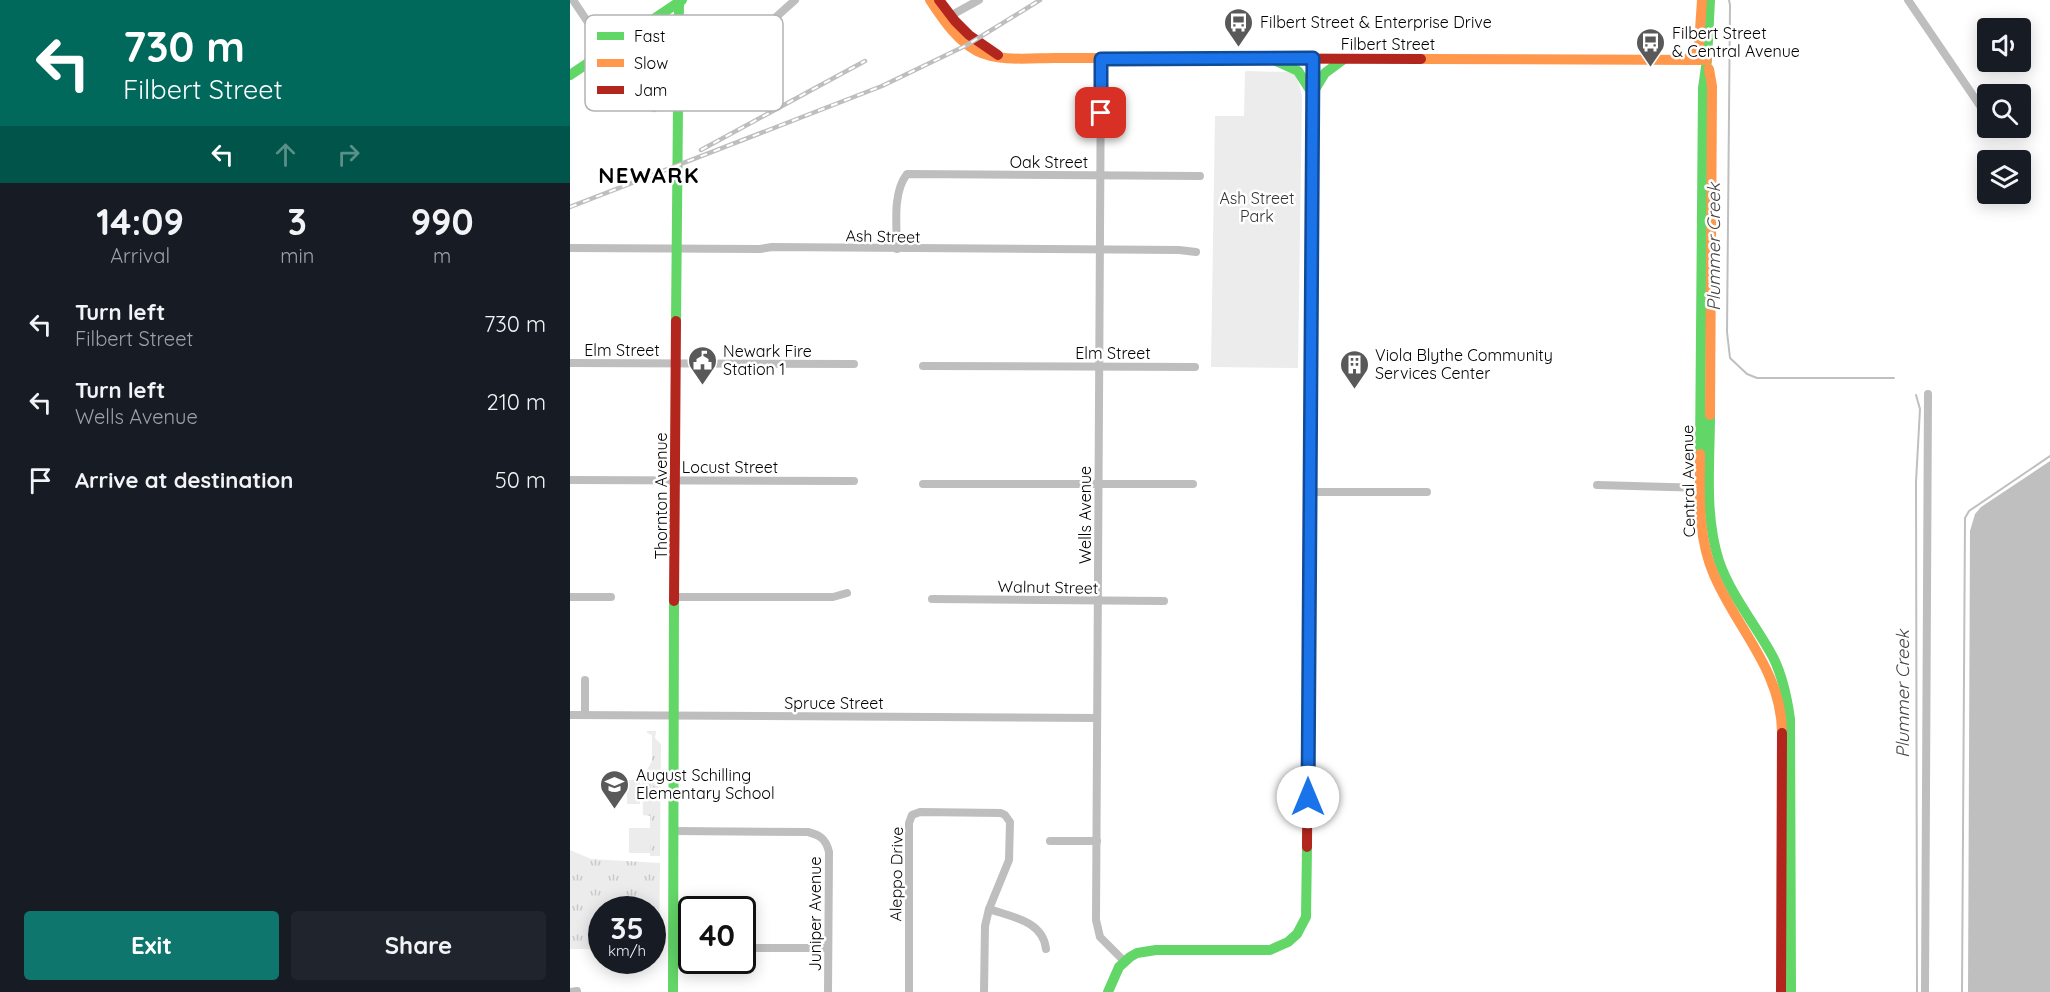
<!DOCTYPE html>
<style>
:root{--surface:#171b24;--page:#20242c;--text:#f1f3f6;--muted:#9ea1a6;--accent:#0f766e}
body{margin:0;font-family:Quicksand,sans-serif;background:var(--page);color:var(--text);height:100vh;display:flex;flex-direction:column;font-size:22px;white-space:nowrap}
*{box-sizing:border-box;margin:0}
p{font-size:20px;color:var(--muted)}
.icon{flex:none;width:33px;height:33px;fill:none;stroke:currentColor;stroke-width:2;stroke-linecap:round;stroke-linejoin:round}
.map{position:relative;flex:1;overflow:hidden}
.sheet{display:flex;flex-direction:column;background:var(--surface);width:570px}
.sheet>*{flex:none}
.banner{background:#00695c;color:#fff;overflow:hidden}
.fabs{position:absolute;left:1407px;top:18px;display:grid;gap:12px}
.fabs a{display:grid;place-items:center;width:54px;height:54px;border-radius:6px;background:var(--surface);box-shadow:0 3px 15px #0003;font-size:30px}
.speed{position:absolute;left:18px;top:896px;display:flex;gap:12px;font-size:30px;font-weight:700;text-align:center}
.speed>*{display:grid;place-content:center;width:78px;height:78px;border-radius:50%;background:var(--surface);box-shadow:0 3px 15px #0003;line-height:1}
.speed small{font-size:15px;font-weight:400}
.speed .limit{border:3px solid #111;border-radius:9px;background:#fff;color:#111}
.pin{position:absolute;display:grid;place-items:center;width:51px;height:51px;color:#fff;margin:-26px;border-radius:12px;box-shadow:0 3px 9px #0006}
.me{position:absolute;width:66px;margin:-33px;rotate:0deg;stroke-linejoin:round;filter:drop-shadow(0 0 4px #0008)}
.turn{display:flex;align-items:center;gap:21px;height:126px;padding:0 24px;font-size:27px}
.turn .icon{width:78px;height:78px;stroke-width:2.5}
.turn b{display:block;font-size:42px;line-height:51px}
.lanes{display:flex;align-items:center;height:57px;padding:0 24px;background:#0003;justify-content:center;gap:30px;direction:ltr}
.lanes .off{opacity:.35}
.eta{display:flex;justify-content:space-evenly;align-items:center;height:102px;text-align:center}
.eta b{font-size:36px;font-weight:800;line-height:42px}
.button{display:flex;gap:12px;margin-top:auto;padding:12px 24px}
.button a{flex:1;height:69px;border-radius:6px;background:var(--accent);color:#fff;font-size:24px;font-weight:800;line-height:69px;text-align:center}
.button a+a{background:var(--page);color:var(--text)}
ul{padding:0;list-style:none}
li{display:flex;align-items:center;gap:18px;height:78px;padding:0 24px}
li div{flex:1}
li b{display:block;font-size:22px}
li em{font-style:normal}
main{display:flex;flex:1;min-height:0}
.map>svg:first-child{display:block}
.grass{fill:url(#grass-tufts)}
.park{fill:#ececec}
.water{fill:#bfbfbf}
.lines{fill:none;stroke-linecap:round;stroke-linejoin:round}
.stream{stroke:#bfbfbf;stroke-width:2}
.street{stroke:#bebebe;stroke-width:8}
.fast{stroke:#63d668;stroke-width:10}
.slow{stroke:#ff974d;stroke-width:10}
.jam{stroke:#b3261e;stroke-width:10}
.rail-casing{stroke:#bebebe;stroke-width:4.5}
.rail{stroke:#fff;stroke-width:2;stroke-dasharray:7;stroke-linecap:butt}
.route-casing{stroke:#114b97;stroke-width:15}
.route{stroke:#1a73e8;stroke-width:10}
.labels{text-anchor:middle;stroke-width:5;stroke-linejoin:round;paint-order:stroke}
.poi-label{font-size:16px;fill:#000;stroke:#fff;text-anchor:start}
.street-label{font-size:16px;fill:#000;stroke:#fff}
.park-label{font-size:16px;fill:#333;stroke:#fff}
.water-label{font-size:18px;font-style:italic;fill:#444;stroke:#fff}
.district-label{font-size:22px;font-weight:bold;letter-spacing:1.5px;fill:#000;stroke:#fff}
.key{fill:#fff;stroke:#b2b2b2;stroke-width:1.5}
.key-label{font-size:16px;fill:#000}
</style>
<main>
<section class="sheet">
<div class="banner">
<div class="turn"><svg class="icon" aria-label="left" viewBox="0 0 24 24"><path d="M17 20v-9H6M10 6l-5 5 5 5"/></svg><div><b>730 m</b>Filbert Street</div></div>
<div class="lanes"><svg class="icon" aria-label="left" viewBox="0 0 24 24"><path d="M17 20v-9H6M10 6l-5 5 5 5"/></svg><svg class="icon off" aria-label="ahead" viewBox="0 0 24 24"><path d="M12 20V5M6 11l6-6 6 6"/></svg><svg class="icon off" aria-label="right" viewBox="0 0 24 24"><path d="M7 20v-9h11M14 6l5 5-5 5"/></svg></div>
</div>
<div class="eta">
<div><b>14:09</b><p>Arrival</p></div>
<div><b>3</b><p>min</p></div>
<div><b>990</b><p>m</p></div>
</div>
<ul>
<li><svg class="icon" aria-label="left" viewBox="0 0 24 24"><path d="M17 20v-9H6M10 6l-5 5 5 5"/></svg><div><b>Turn left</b><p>Filbert Street</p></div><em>730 m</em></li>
<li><svg class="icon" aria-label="left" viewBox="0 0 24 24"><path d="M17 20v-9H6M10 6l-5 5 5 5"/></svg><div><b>Turn left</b><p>Wells Avenue</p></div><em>210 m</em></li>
<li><svg class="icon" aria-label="arrive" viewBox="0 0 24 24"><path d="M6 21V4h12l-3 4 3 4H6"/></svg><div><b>Arrive at destination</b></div><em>50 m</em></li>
</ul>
<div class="button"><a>Exit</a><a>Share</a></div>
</section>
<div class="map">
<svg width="1480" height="992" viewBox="0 0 1480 992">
<defs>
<pattern id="grass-tufts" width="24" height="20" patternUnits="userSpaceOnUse" patternTransform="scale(1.5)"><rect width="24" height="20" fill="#ececec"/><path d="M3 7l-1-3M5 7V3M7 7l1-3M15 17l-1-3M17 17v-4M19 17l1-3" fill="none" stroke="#c9c9c9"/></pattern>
</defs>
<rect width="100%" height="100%" fill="#fff"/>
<!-- grass -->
<g class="grass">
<polygon points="77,731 86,731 85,738 91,744 90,856 80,856 80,816 73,815 72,771 76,772 82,761 82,735 77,733"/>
<polygon points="0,850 21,859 90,863 89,949 83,949 82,909 32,909 31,949 0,949"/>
</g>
<!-- park -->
<g class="park">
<polygon points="675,71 718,72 727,76 732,96 728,368 641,367 645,116 674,116"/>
<rect x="57" y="780" width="13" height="24"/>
<rect x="59" y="828" width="21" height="25"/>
</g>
<!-- water -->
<polygon class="water" points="1480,461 1480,992 1398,992 1400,531 1405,514 1411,507"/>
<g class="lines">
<!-- stream -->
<g class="stream">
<polyline points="1159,0 1160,5 1157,332 1160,358 1177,374 1187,378 1324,378"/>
<polyline points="1346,395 1350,409 1346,482 1347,992"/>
<polyline points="1392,992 1395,518 1399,511 1480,456"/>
</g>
<!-- street -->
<g class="street">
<polyline points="3,0 52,73 70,97 84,108"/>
<polyline points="1338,0 1415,113 1417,124 1415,131"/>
<polyline points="380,16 409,0"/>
<polyline points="177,43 225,0"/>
<polyline points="531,59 526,920 530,937 554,961"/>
<polyline points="0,248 190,249 202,247 609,250 626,252"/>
<path d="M327,249C327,227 322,193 337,174L630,176"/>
<polyline points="0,363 284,364"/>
<polyline points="353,366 625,367"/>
<polyline points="0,480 284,481"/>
<polyline points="353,484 623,484"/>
<polyline points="1027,485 1135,488"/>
<polyline points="740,492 857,492"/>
<polyline points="0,597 41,597"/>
<polyline points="105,597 263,597 277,593"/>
<polyline points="362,599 594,601"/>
<polyline points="15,680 15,715"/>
<polyline points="0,715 527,718"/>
<path d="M104,831L238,832C250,835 256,839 259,852L258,992"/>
<polyline points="480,841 527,841"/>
<path d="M419,909C442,917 473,921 476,949"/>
<polyline points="103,948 122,948"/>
<polyline points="172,948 258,948"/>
<polyline points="0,992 7,991"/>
<polyline points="339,992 339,823 342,815 350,812 431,813 435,815 440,822 439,860 419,909 415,926 414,992"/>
<polyline points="1355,992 1358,394"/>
</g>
<!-- fast -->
<g class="fast">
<polyline points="706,61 728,71 742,93"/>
<polyline points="0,75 112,0"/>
<polyline points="744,91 755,73 774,59"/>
<polyline points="106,321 109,0"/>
<path d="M1140,415C1140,463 1134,515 1149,561C1161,596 1186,625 1203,657C1213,677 1217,697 1220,719L1221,992"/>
<polyline points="1130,454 1133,88 1137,60 1140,0"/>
<polyline points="739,499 743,59"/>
<polyline points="103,992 104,601"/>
<polyline points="538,992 549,967 560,957 567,953 586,950 700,950 718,942 727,934 736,917 737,847"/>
</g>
<!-- slow -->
<g class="slow">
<path d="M360,0C373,19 386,40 407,51C429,62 461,58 485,58C521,58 556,58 592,58"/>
<polyline points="851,59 1137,60"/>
<polyline points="1117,60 1129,45 1132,0"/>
<polyline points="1139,69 1142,86 1140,415"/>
<path d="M1130,454C1130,495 1127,536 1144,575C1167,629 1212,671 1212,733"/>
</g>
<!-- jam -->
<g class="jam">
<polyline points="369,0 385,21 399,35 428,55"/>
<polyline points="592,58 851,59"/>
<polyline points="104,601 106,321"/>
<polyline points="737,847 739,499"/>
<polyline points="1211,992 1212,733"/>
</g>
<defs>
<g id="rail">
<polyline points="131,150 295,61"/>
<polyline points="0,207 312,86 397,45 470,0"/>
</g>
</defs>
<!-- rail casing -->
<use href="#rail" class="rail-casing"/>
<!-- rail -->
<use href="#rail" class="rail"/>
</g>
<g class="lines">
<defs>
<polyline id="route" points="531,113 531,59 743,58 738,797"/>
</defs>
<!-- route casing -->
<use href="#route" class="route-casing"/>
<!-- route -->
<use href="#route" class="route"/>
</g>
<!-- icons -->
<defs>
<symbol id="bus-pin" viewBox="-11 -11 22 30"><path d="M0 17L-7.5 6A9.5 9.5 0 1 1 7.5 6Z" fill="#595959" stroke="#fff"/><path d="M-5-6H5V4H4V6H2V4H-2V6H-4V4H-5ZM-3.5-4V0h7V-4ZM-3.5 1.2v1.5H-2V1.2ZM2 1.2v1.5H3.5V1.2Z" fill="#fff"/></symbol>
<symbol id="civic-pin" viewBox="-11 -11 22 30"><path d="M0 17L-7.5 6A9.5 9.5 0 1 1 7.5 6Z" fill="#595959" stroke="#fff"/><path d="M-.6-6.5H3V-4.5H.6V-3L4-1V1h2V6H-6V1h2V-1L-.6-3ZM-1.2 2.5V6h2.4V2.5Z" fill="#fff"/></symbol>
<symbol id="building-pin" viewBox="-11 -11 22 30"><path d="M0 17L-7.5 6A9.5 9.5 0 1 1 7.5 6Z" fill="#595959" stroke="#fff"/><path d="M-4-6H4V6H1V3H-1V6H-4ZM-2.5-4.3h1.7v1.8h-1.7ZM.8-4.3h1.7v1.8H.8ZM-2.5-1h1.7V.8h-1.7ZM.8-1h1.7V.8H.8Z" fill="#fff"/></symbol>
<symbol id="school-pin" viewBox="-11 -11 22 30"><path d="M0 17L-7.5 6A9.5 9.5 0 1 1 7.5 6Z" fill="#595959" stroke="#fff"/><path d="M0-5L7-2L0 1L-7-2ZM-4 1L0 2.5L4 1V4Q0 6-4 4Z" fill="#fff"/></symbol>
</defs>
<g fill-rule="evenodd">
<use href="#bus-pin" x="652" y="6" width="33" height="45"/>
<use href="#bus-pin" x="1064" y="26" width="33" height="45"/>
<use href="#civic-pin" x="116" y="344" width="33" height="45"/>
<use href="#building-pin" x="768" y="348" width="33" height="45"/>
<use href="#school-pin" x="28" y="768" width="33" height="45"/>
</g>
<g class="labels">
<!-- poi labels -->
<g class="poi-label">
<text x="690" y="28">Filbert Street &amp; Enterprise Drive</text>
<text x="1102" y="39">Filbert Street<tspan x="1102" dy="18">&amp; Central Avenue</tspan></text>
<text x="153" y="357">Newark Fire<tspan x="153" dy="18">Station 1</tspan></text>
<text x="805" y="361">Viola Blythe Community<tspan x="805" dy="18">Services Center</tspan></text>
<text x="66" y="781">August Schilling<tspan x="66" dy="18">Elementary School</tspan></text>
</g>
<!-- street labels -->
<g class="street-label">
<text x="818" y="50">Filbert Street</text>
<text x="479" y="168">Oak Street</text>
<text transform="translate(313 236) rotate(1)" y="6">Ash Street</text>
<text x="52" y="356">Elm Street</text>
<text x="543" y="359">Elm Street</text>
<text x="160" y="473">Locust Street</text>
<text transform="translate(1118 481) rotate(-91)" y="6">Central Avenue</text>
<text transform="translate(91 496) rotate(-90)" y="6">Thornton Avenue</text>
<text transform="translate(515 515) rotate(-90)" y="6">Wells Avenue</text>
<text transform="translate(478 587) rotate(1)" y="6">Walnut Street</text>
<text x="264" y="709">Spruce Street</text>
<text transform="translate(326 874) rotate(-89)" y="6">Aleppo Drive</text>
<text transform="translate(245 914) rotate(-90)" y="6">Juniper Avenue</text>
</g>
<!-- park labels -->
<g class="park-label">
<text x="687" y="204">Ash Street<tspan x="687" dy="18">Park</tspan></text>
</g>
<!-- water labels -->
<g class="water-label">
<text transform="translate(1144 247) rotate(-90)" y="6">Plummer Creek</text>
<text transform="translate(1333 694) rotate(-90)" y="6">Plummer Creek</text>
</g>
<!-- district labels -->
<g class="district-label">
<text x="79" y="183">NEWARK</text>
</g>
</g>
<!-- legend -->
<rect x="15" y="15" width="198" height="96" rx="9" class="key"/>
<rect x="27" y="32" width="27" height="8" fill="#63d668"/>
<rect x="27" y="59" width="27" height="8" fill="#ff974d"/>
<rect x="27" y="86" width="27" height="8" fill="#b3261e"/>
<g class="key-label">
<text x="64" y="42">Fast</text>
<text x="64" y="69">Slow</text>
<text x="64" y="96">Jam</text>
</g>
</svg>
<div class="fabs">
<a><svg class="icon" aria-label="sound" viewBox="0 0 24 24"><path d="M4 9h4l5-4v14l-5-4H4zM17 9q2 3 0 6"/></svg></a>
<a><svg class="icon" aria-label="search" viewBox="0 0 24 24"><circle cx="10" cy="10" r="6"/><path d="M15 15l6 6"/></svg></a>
<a><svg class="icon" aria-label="layers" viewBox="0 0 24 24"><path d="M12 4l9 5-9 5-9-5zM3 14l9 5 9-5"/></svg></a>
</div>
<div class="speed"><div>35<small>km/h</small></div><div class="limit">40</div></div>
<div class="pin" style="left:531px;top:113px;background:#d93025"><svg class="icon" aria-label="arrive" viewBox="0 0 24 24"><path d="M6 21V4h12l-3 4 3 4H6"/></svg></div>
<svg class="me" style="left:738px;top:797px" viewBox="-20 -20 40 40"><circle r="19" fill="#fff"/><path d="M0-13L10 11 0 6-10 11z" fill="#1a73e8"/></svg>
</div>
</main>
